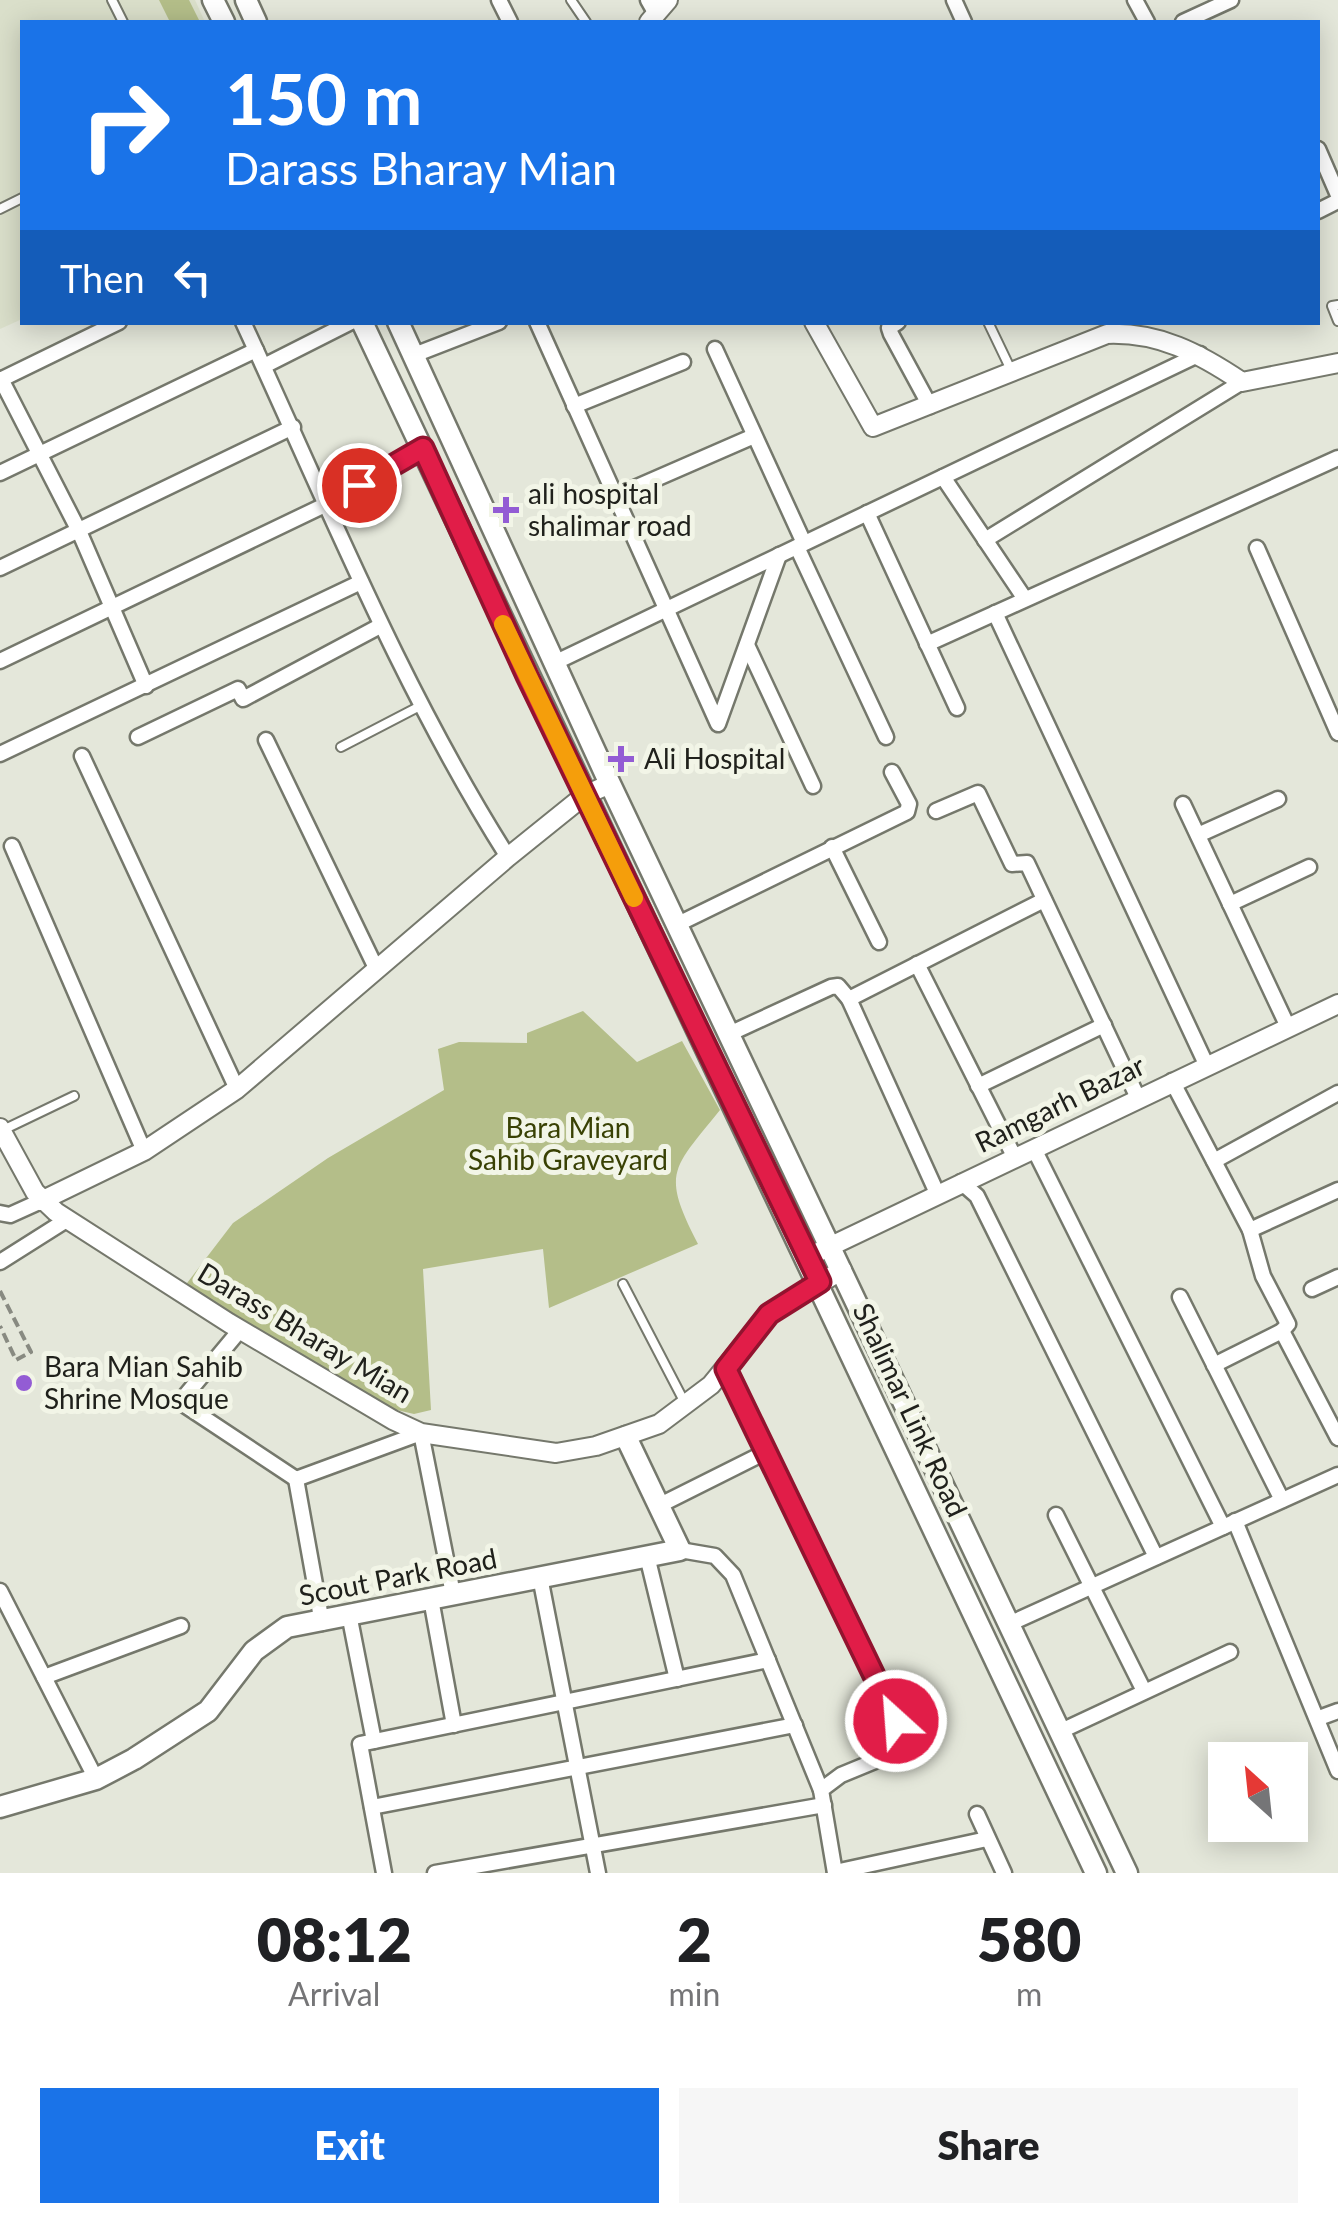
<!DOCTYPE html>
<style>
:root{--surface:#fff;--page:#f6f6f6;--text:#202124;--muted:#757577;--accent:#1a73e8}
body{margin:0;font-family:Lato,sans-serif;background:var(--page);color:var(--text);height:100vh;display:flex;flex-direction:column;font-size:38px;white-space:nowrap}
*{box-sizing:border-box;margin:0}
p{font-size:32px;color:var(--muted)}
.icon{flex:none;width:55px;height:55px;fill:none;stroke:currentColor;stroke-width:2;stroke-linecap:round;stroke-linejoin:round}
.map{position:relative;height:1873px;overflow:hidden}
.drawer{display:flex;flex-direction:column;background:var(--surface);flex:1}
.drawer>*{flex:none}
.banner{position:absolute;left:20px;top:20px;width:1300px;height:305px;border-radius:0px;box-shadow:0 5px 25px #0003;background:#1a73e8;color:#fff;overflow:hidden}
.needle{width:65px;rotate:333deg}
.tools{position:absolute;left:1208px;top:1742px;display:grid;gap:20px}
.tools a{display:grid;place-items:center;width:100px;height:100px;border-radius:0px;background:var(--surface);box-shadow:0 5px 25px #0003;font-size:50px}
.pin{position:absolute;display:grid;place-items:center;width:85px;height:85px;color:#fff;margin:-42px;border:5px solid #fff;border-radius:50%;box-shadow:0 2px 10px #0007}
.me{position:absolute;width:110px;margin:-55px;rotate:334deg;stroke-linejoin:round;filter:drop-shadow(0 0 8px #0008)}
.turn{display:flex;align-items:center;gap:35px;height:210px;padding:0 40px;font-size:45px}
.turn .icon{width:130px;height:130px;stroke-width:2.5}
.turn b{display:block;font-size:70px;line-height:85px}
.then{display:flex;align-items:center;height:95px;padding:0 40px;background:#0003;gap:20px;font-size:38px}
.eta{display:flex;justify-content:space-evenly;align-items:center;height:170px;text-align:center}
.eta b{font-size:60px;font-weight:800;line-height:70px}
.action{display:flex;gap:20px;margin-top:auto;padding:20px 40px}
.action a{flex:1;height:115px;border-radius:0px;background:var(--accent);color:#fff;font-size:40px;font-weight:800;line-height:115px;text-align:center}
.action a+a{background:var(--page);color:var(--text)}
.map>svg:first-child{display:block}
.built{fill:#dadfca}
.green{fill:#b4be89}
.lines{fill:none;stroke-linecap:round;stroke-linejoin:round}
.service-casing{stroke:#75786c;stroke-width:12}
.minor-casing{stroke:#75786c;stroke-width:19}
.tertiary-casing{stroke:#75786c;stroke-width:22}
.secondary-casing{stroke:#75786c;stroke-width:25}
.path{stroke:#888a81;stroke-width:4;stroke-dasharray:10 5;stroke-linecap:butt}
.service{stroke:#fff;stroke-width:8}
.minor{stroke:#fff;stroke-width:14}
.tertiary{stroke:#fff;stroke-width:18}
.secondary{stroke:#fff;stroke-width:20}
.route-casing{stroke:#92132f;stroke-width:25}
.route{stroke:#e11d48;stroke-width:18}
.slow{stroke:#f59e0b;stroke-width:18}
.poi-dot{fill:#935cd4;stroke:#f2f5e7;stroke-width:4}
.labels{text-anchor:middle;stroke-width:10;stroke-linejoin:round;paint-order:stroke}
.poi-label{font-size:28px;fill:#20211c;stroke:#f2f5e7;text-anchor:start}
.street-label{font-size:28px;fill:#20211c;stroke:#f2f5e7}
.park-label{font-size:28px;fill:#394104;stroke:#f2f5e7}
</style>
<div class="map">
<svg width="1338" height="1873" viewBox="0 0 1338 1873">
<rect width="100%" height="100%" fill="#e4e7da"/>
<!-- built -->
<polygon class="built" points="0,0 195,0 205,22 22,22 22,319 0,329"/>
<!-- green -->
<g class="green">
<polygon points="159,0 189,0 200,22 170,22"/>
<path d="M583,1011L637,1062L682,1041L720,1110C672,1170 661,1172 698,1244L549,1308L543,1249L423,1269L431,1410L414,1414L388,1408L184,1287L233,1223L328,1158L444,1090L438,1049L459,1042L527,1043V1033Z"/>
</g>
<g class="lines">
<defs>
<g id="service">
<polyline points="112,0 123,22"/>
<polyline points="571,0 586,22"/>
<polyline points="0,209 22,198"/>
<polyline points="1338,305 1332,306 1338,321"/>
<polyline points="988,322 1012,372"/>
<polyline points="341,747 420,706"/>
<polyline points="1,1131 74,1096"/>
<polyline points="623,1284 686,1405"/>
</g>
<g id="minor">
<polyline points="499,0 510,22"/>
<polyline points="648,0 656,14"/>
<polyline points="954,0 964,22"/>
<polyline points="1135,0 1147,22"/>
<polyline points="1183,22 1231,0"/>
<polyline points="1318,149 1338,195"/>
<polyline points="1318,211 1338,201"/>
<path d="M243,322C327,503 401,688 508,857"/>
<polyline points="537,322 718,724 779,555"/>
<polyline points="898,322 889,328 891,334 930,406"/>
<polyline points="715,349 804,543"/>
<polyline points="414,355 499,322"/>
<polyline points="264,366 351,322"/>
<polyline points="1,379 79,531 146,686"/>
<polyline points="0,380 119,322"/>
<polyline points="574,406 683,362"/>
<polyline points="0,473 256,350"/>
<polyline points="943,477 1025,599"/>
<polyline points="614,497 754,436"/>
<polyline points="867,513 957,708"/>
<polyline points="985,540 1242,382"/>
<polyline points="797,547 886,737"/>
<polyline points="1257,548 1338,733"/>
<polyline points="0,568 293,427"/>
<polyline points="995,613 1206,1064"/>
<polyline points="927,644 1338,458"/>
<polyline points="747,645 813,786"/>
<polyline points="0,661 327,504 423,447"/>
<polyline points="554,663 1200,354"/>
<polyline points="138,737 238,689 243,699 380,626"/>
<polyline points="266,740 376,968"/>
<polyline points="0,754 361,582"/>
<polyline points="82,756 237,1089"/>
<polyline points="1183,804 1288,1027"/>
<polyline points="936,811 978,793 1012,864 1027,863 1138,1098"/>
<polyline points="1198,835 1278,799"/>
<polyline points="12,846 144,1151"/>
<polyline points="832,847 879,942"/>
<polyline points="1230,904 1309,867"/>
<polyline points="678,924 907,812 909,804 892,772"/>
<polyline points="917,964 1015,1158"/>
<polyline points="729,1034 831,987 838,986 849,999"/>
<polyline points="1172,1081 1250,1230 1263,1276 1288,1324 1282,1331 1338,1438"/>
<polyline points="978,1086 1104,1025"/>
<polyline points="1034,1149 1223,1527"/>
<polyline points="1214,1161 1338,1093"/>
<polyline points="961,1182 977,1196 1156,1557"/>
<polyline points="937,1193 849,999 1044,900"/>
<polyline points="0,1213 10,1215 41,1201"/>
<polyline points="1250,1230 1338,1190"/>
<polyline points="0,1262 68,1219"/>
<polyline points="1312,1289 1338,1277"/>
<polyline points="1180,1297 1282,1500"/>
<polyline points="240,1330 180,1402 296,1479 421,1433 453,1594"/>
<polyline points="1214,1365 1282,1331"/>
<polyline points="726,1369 900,1734 892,1754 841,1775 821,1790 835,1873"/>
<polyline points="296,1479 322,1623"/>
<polyline points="658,1506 766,1452"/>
<polyline points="1056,1515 1144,1691"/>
<polyline points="1235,1521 1338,1771"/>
<polyline points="680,1550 715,1556 733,1575 821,1790"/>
<polyline points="647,1556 677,1679"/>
<polyline points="540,1577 598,1873"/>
<polyline points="0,1591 96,1779"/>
<polyline points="431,1599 454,1725"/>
<polyline points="349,1614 374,1741"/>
<polyline points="1011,1623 1338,1475"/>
<polyline points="44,1677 181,1626"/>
<polyline points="1319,1718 1338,1711"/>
<polyline points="1061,1731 1230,1652"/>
<polyline points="372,1807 795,1725"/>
<polyline points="977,1814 1004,1873"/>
<polyline points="835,1872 987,1839"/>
<polyline points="384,1873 360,1744 768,1660"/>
<polyline points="435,1873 824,1805"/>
</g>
<g id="tertiary">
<polyline points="649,22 668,0"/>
<path d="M814,322L873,427L1107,334C1159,332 1199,353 1242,382L1338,363"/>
<polyline points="0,1128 35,1192 56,1212 229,1323 393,1420 421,1433 556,1453 596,1446 659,1424 711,1385 769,1314 842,1270"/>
<polyline points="41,1201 144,1151 237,1089 508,857 585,795 610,784"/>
<polyline points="808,1257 1338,1004"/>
</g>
<g id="secondary">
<polyline points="213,0 224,22"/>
<polyline points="246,0 256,22"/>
<polyline points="362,322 1096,1873"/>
<polyline points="398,322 610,784 1127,1873"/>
<polyline points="0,1807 96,1779 134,1759 208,1711 254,1651 287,1627 680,1550 626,1437"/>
</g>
</defs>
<!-- service casing -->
<use href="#service" class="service-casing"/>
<!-- minor casing -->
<use href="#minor" class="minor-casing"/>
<!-- tertiary casing -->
<use href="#tertiary" class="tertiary-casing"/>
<!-- secondary casing -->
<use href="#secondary" class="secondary-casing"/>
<!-- path -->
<polyline class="path" points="0,1291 31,1352 16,1360 0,1326"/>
<!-- service -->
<use href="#service" class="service"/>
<!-- minor -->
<use href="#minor" class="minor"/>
<!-- tertiary -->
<use href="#tertiary" class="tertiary"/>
<!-- secondary -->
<use href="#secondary" class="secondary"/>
</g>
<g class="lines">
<defs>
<polyline id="route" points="359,485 423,448 527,676 820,1282 769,1314 726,1369 896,1721"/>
</defs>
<!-- route casing -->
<use href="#route" class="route-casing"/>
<!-- route -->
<use href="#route" class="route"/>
<!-- slow -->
<polyline class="slow" points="503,624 634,898"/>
</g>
<!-- markers -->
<g class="poi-dot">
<path d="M501 495h10v10h10v10h-10v10h-10v-10h-10v-10h10z"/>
<path d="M616 744h10v10h10v10h-10v10h-10v-10h-10v-10h10z"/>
<circle cx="24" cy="1383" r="10"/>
</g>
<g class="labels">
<!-- poi labels -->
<g class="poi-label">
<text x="528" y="504">ali hospital<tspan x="528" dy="32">shalimar road</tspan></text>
<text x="644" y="769">Ali Hospital</text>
<text x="44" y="1377">Bara Mian Sahib<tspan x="44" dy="32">Shrine Mosque</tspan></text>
</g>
<!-- street labels -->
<g class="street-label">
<text transform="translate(1060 1104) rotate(-26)" y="10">Ramgarh Bazar</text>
<text transform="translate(305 1333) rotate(31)" y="10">Darass Bharay Mian</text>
<text transform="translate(910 1410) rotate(65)" y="10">Shalimar Link Road</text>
<text transform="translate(398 1577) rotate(-11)" y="10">Scout Park Road</text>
</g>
<!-- park labels -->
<g class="park-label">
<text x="568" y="1138">Bara Mian<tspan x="568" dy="32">Sahib Graveyard</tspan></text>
</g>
</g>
</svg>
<div class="tools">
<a><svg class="needle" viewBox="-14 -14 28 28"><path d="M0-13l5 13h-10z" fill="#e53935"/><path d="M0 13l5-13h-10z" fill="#757577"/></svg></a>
</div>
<div class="pin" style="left:359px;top:485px;background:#d93025"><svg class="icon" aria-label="arrive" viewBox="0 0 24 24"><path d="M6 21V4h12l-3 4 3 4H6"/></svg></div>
<svg class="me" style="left:896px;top:1721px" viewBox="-20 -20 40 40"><circle r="17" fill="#e11d48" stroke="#fff" stroke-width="3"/><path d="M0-11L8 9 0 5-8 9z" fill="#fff"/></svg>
<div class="banner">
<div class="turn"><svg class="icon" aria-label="right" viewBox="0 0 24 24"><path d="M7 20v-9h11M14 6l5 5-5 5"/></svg><div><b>150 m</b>Darass Bharay Mian</div></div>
<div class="then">Then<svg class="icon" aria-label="left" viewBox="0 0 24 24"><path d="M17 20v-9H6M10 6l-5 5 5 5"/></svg></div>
</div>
</div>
<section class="drawer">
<div class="eta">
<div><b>08:12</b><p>Arrival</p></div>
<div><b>2</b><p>min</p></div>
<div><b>580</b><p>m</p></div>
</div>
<div class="action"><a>Exit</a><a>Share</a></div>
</section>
